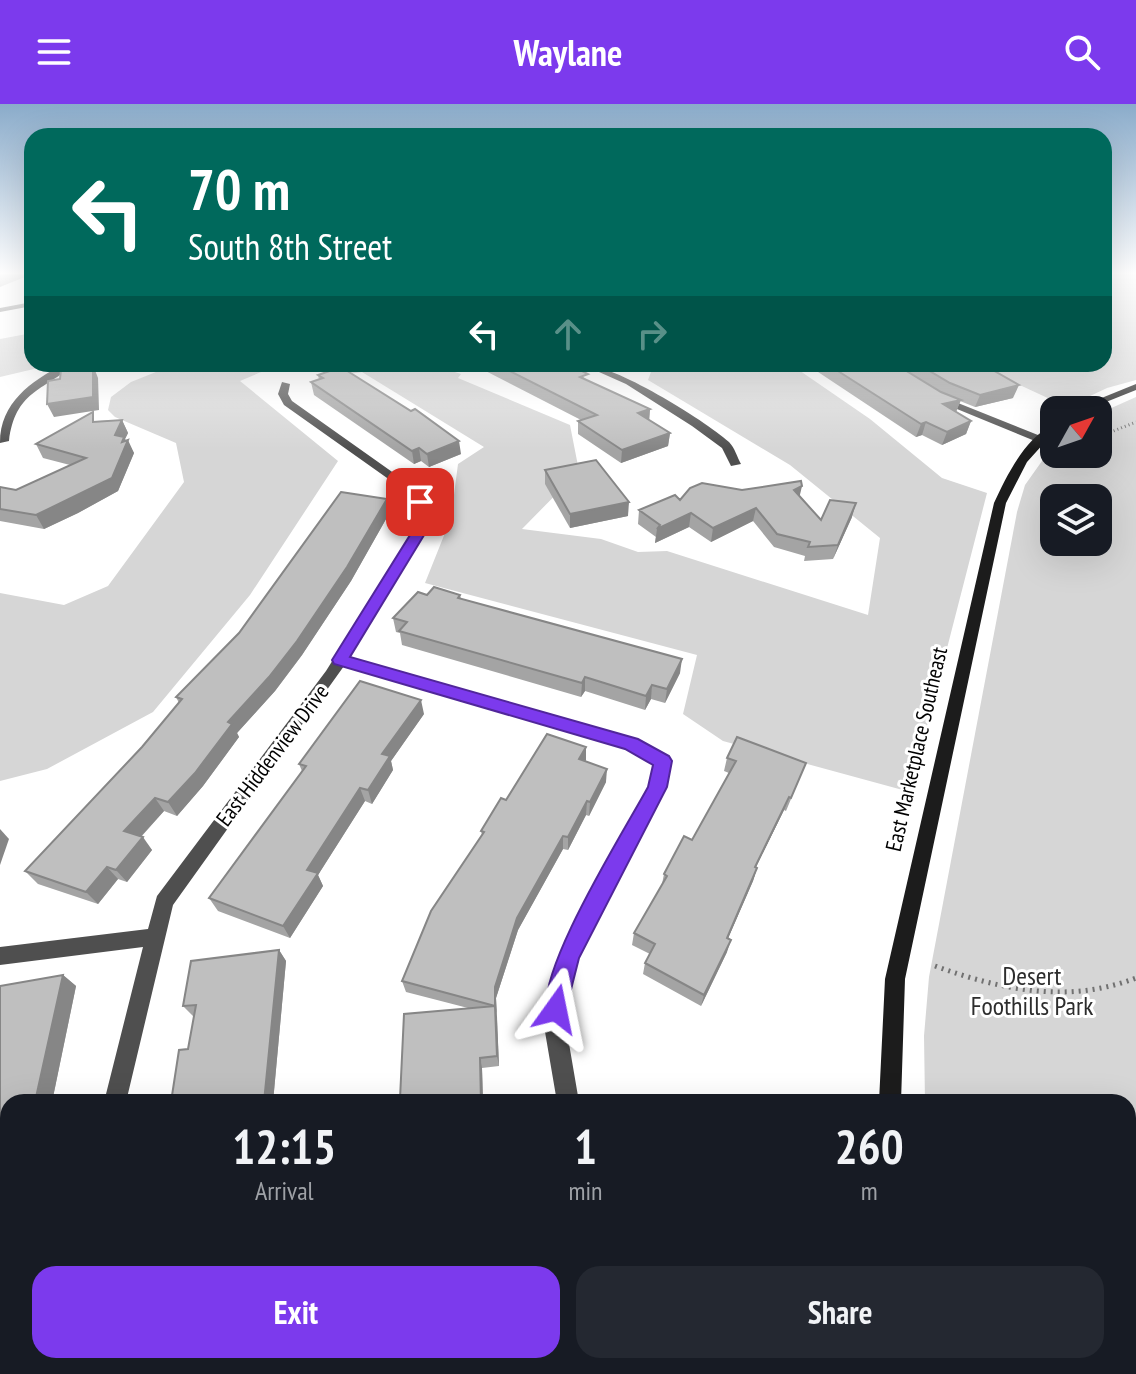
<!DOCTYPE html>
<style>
:root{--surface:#171b24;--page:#242831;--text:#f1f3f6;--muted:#9ea1a6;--accent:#7c3aed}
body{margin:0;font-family:"PT Sans Narrow",sans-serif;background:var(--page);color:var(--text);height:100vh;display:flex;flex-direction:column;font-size:30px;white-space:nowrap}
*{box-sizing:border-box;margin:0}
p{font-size:26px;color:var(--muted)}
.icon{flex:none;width:44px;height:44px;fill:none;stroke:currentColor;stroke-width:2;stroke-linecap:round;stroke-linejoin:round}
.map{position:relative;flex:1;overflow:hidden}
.drawer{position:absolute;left:0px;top:990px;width:1136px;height:280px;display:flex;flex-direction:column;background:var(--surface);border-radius:24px 24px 0 0;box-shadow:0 8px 32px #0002}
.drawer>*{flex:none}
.top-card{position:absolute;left:24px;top:24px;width:1088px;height:244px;border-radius:24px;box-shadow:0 8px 32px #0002;background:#00695c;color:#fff;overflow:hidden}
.needle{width:52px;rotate:50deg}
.controls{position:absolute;left:1040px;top:292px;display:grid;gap:16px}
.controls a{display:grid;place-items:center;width:72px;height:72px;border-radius:16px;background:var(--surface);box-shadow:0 8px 32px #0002;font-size:40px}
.pin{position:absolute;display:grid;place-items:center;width:68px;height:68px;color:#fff;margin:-34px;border-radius:16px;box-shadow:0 4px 12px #0006}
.me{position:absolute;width:88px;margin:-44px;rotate:12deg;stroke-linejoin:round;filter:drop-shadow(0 0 6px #0008)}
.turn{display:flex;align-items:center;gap:28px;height:168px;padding:0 32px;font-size:36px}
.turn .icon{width:104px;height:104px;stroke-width:2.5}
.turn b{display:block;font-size:56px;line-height:68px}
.lanes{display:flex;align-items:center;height:76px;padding:0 32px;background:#0003;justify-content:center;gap:40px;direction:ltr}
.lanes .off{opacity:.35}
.eta{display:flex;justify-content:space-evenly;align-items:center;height:136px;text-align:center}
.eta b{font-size:48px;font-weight:600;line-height:56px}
.cta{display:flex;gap:16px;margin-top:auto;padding:16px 32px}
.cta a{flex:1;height:92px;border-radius:24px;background:var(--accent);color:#fff;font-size:32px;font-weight:600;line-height:92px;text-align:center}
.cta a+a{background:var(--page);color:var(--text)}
header{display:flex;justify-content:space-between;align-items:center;height:104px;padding:0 32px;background:var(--accent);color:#fff;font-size:36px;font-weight:600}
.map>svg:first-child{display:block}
.green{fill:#d6d6d6;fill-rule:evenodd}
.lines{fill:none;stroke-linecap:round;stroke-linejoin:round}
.path-far1{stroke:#717171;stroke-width:3;stroke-dasharray:1 3;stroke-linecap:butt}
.path{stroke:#717171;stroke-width:5;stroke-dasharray:2 5;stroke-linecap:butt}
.street{fill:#4f4f4f;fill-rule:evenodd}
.secondary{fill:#1c1c1c;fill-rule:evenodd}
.wall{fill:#a4a4a4}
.shaded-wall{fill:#868686}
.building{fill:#bfbfbf;stroke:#868686;stroke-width:2}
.route{fill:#7c3aed;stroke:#51269a;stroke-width:2}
.labels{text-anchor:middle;stroke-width:6;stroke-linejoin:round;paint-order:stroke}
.street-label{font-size:22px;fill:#000;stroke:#fff}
.near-park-label{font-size:26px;fill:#2d2d2d;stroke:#fff}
</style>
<header><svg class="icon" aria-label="menu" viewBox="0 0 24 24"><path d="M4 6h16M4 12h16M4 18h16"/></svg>Waylane<svg class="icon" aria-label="search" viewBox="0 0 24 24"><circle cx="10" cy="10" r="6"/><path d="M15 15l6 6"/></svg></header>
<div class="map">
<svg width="1136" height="1270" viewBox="0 0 1136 1270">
<rect width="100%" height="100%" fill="#fff"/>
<!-- green -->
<g class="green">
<polygon points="1104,168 1136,168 1136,276 1107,284 1067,303 975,260 1104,260"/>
<polygon points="32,229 32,260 55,260 0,273 0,235"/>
<polygon points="176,260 430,260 461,270 458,274 570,321 579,367 522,425 601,435 638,448 667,447 868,511 880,434 790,361 648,276 654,260 790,260 870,315 942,374 987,389 910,688 723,637 683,610 697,551 425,479 451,414 458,360 484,343 362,268 336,272 303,261 268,265 240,277 338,357 250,491 153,608 47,665 0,677 0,489 64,501 108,482 184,378 176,339 115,313 108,306 111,293 131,278"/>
<path d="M1136,293V1270H957L955,1262H1128V998H925L924,932L929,873L1017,408L1025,381L1054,340V350H1098V310ZM1098,394V438H1054V394Z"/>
</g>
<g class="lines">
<!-- path-far1 -->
<polyline class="path-far1" points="1098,326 1111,328 1136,318"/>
<!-- path -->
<path class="path" d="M935,862C1002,886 1068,900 1136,874"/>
<!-- street -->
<g class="street">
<polygon points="32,198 32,202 0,208 0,204"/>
<path d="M63,260H75C42,287 15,288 9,337L0,339C0,298 31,278 63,260Z"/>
<path d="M581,260C614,260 703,315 729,338C735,344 737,353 741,360L731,362L722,344L692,322L626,280Z"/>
<polygon points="282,278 290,280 288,290 292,297 412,382 427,402 428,423 349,554 637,636 669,653 671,657 666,683 578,854 567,887 566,922 579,998 557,998 544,922 547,887 562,844 650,683 654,660 626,645 344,562 173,801 126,998 104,998 143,843 0,861 0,843 148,825 157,792 326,567 416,423 415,402 404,386 284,301 278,290"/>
<polygon points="938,291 1043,333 1044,335 1035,337 935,296 933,294"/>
<polygon points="41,1262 69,1262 67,1270 39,1270"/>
<polygon points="620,1262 648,1262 650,1270 622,1270"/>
</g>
<!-- secondary -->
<g class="secondary">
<polygon points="1136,280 1136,286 1086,306 1072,306"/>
<path d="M1054,320V328L1027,358L1006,399L905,875L901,998H879L885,875L994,399C1007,371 1025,334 1054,320Z"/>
<polygon points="898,1262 926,1262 927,1270 899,1270"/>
</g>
</g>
<!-- wall -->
<g class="wall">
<polygon points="472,260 568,260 588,277 650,305 649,316 670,329 668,342 621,359 578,330 578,317 581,316"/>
<polygon points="806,260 982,260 1013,294 975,303 960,297 956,308 971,317 966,330 942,341 922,331 916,333"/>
<polygon points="318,271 461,350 429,363 421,357 414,360 314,291 311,278 319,276"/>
<polygon points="122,316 128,329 125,335 134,349 118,387 78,409 44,425 0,417 0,383 16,386 70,361 43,354 36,340 97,317"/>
<polygon points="545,366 628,412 570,424 545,380"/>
<polygon points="742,386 800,392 821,416 852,413 833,455 804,457 805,452 774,443 753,417 711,438 689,423 655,439 656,433 638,420 639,406 680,396"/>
<polygon points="387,395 390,408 351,477 302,551 275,587 237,629 239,633 203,682 177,712 164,707 141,733 152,746 127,778 118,775 98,800 38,780 25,767 142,643 179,599 176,593"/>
<polygon points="427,491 460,491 461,495 680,569 665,599 651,595 645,606 585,587 581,593 402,541 400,529 396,528 393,514"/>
<polygon points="424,610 391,657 393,666 372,700 365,697 318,771 323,782 290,834 218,807 209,794 302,667 299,660"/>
<polygon points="727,654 806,659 786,707 784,706 756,763 757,764 753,777 728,834 727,848 701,902 643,870 645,859 650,850 632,841 634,829 662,780 664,770 692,736 729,669 724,667"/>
<polygon points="586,658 606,678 589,712 586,711 568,746 563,745 518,826 496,894 499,962 482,964 483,998 402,998 400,995 468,904 406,888 402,877 482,731 481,727 506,696"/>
<polygon points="279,846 286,857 273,998 171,998 188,945 194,913 183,902"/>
<polygon points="63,871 76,882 52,998 8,998 8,1025 4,1026 0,1042 0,882"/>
<polygon points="8,1067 8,1138 0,1139 0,1069"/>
</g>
<!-- shaded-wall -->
<g class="shaded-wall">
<polygon points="6,168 32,168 32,170 0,183 0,170"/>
<polygon points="93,261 98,274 99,306 54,313 47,300"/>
<polygon points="1019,281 1013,294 975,303 980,291"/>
<polygon points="961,296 956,308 943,300"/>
<polygon points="650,305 649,318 638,309"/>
<polygon points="122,316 128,329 125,335 127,339 128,336 134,349 118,387 78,409 44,425 36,411 115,331"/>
<polygon points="971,317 966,330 942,341 947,328"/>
<polygon points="926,318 922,331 916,333 921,320"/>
<polygon points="670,329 668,342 621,359 622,346"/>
<polygon points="459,337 461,350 429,363 427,350"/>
<polygon points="419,344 421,357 414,360 412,347"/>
<polygon points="802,382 799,395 794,386"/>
<polygon points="387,395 390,408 351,477 302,551 275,587 237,629 239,633 203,682 177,712 168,698 228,618"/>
<polygon points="629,398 628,412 570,424 570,410"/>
<polygon points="856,399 852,413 833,455 838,441"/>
<polygon points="756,404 753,417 711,438 713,424"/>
<polygon points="691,409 689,423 655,439 657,425"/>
<polygon points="682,555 680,569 665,599 667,585"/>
<polygon points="585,573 585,587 581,593 582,579"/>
<polygon points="652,581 651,595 645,606 646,592"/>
<polygon points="421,596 424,610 391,657 393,666 372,700 368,686 382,650"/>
<polygon points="586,643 586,657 579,655"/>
<polygon points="607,665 606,678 589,712 590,698"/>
<polygon points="360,684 365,697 318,771 323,782 290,834 283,822 307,766"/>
<polygon points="789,693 784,706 750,775 755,763"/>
<polygon points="155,694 164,707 134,740 124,727"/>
<polygon points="587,697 586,711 568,746 568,733"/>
<polygon points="0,725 9,735 0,761"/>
<polygon points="563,732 563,745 518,826 496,894 497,912 495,902 495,883 517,814"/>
<polygon points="143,733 152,746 127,778 116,766"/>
<polygon points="107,763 118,775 98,800 86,788"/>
<polygon points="757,764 753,777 723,846 727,834"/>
<polygon points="731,836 727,848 701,902 704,891"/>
<polygon points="279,846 286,857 273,998 264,998"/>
<polygon points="63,871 76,882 52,998 35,998"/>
<polygon points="495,902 497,913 499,962 497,952"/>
<polygon points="480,954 482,964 483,998 481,998"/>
<polygon points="0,1023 4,1026 0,1042"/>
<polygon points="8,1094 8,1134 0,1132 0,1124"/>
<polygon points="240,1262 252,1262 251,1270 240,1270"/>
</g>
<!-- building -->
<g class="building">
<polygon points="496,260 568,260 588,270 580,273 650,305 638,309 670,329 622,346 578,317 597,311"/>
<polygon points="827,260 895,260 941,288 961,296 943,300 971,317 947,328 926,318 921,320"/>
<polygon points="918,260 982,260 1019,281 980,291 950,279"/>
<polygon points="93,261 93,293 47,300 48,277 60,275 61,266"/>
<polygon points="341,263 411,307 415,305 459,337 427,350 419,344 412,347 311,278 323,274 318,271"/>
<polygon points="93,308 93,318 122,316 115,331 124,333 122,338 128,336 112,374 36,411 0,405 0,383 16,386 86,354 36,340"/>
<polygon points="596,356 629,398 570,410 545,366"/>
<polygon points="801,377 802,382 794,386 821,416 830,396 856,399 838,441 808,443 810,438 777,430 756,404 713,424 691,409 657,425 660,421 639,406 675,391 680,396 690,384 702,379 742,386"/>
<polygon points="341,388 387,395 347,463 297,537 269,573 228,618 232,620 195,669 168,698 155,694 124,727 143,733 116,766 107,763 86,788 25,767 142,643 182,595 176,593 239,529"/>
<polygon points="434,483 460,491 458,494 682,555 667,585 652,581 646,592 585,573 582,579 399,527 407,518 393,514 418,488 427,491"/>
<polygon points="360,577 421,596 382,650 390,652 368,686 360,684 307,766 318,769 283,822 209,794 306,662 299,660"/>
<polygon points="547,630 586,643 579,655 607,665 590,698 587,697 568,733 563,732 517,814 495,883 495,902 402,877 431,807 484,728 481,727 501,694 506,696"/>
<polygon points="737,633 806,659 791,694 789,693 755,763 757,764 727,834 731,836 704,891 645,859 655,840 634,829 667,772 664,770 684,732 692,736 736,657 727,654"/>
<polygon points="279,846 264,998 171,998 179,946 188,945 196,901 183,902 191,857"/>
<polygon points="63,871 35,998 8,998 8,1014 0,1015 0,882"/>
<polygon points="495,902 497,952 480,954 481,998 408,998 408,994 400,995 404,910"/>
<polygon points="507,995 508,998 484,998"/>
<polygon points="8,1067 8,1094 0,1124 0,1069"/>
<polygon points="159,1262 240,1262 240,1270 158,1270"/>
</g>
<!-- sky -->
<linearGradient id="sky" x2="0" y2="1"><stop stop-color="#8aabca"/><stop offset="0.49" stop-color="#fff"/><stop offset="1" stop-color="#fff" stop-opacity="0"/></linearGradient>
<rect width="1136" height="345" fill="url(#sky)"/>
<!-- route -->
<path class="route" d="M420,394L427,398L431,410L429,423L350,553L638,635L669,652L672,657L667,683L579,854L564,913L556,916L548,913C531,874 626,724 648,683L653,661L625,645L334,560L332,556L415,423L418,410L414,398Z"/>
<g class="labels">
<!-- street labels -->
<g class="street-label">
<text transform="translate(916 645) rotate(-77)" y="8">East Marketplace Southeast</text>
<text transform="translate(272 651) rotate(-53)" y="8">East Hiddenview Drive</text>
</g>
<!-- near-park labels -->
<g class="near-park-label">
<text x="1032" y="881">Desert<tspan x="1032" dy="30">Foothills Park</tspan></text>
</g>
</g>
</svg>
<div class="controls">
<a><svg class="needle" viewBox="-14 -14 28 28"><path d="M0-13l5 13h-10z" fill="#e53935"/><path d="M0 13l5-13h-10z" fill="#9ea1a6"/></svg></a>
<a><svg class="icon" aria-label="layers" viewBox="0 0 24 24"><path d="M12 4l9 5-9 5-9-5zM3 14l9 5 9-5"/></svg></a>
</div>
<div class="pin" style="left:420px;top:398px;background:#d93025"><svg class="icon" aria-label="arrive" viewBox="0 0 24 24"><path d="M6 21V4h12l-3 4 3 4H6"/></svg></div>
<svg class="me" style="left:556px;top:905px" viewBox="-20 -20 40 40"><path d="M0-17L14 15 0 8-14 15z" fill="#7c3aed" stroke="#fff" stroke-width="4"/></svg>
<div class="top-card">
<div class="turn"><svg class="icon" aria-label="left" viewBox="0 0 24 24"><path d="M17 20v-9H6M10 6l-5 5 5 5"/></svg><div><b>70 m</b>South 8th Street</div></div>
<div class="lanes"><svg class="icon" aria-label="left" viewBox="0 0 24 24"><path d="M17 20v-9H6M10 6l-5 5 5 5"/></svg><svg class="icon off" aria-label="ahead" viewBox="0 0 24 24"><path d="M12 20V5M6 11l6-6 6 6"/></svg><svg class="icon off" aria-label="right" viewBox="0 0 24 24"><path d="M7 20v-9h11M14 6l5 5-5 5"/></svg></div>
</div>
<section class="drawer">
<div class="eta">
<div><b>12:15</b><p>Arrival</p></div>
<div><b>1</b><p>min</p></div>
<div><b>260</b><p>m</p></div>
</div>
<div class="cta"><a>Exit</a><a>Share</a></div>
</section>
</div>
